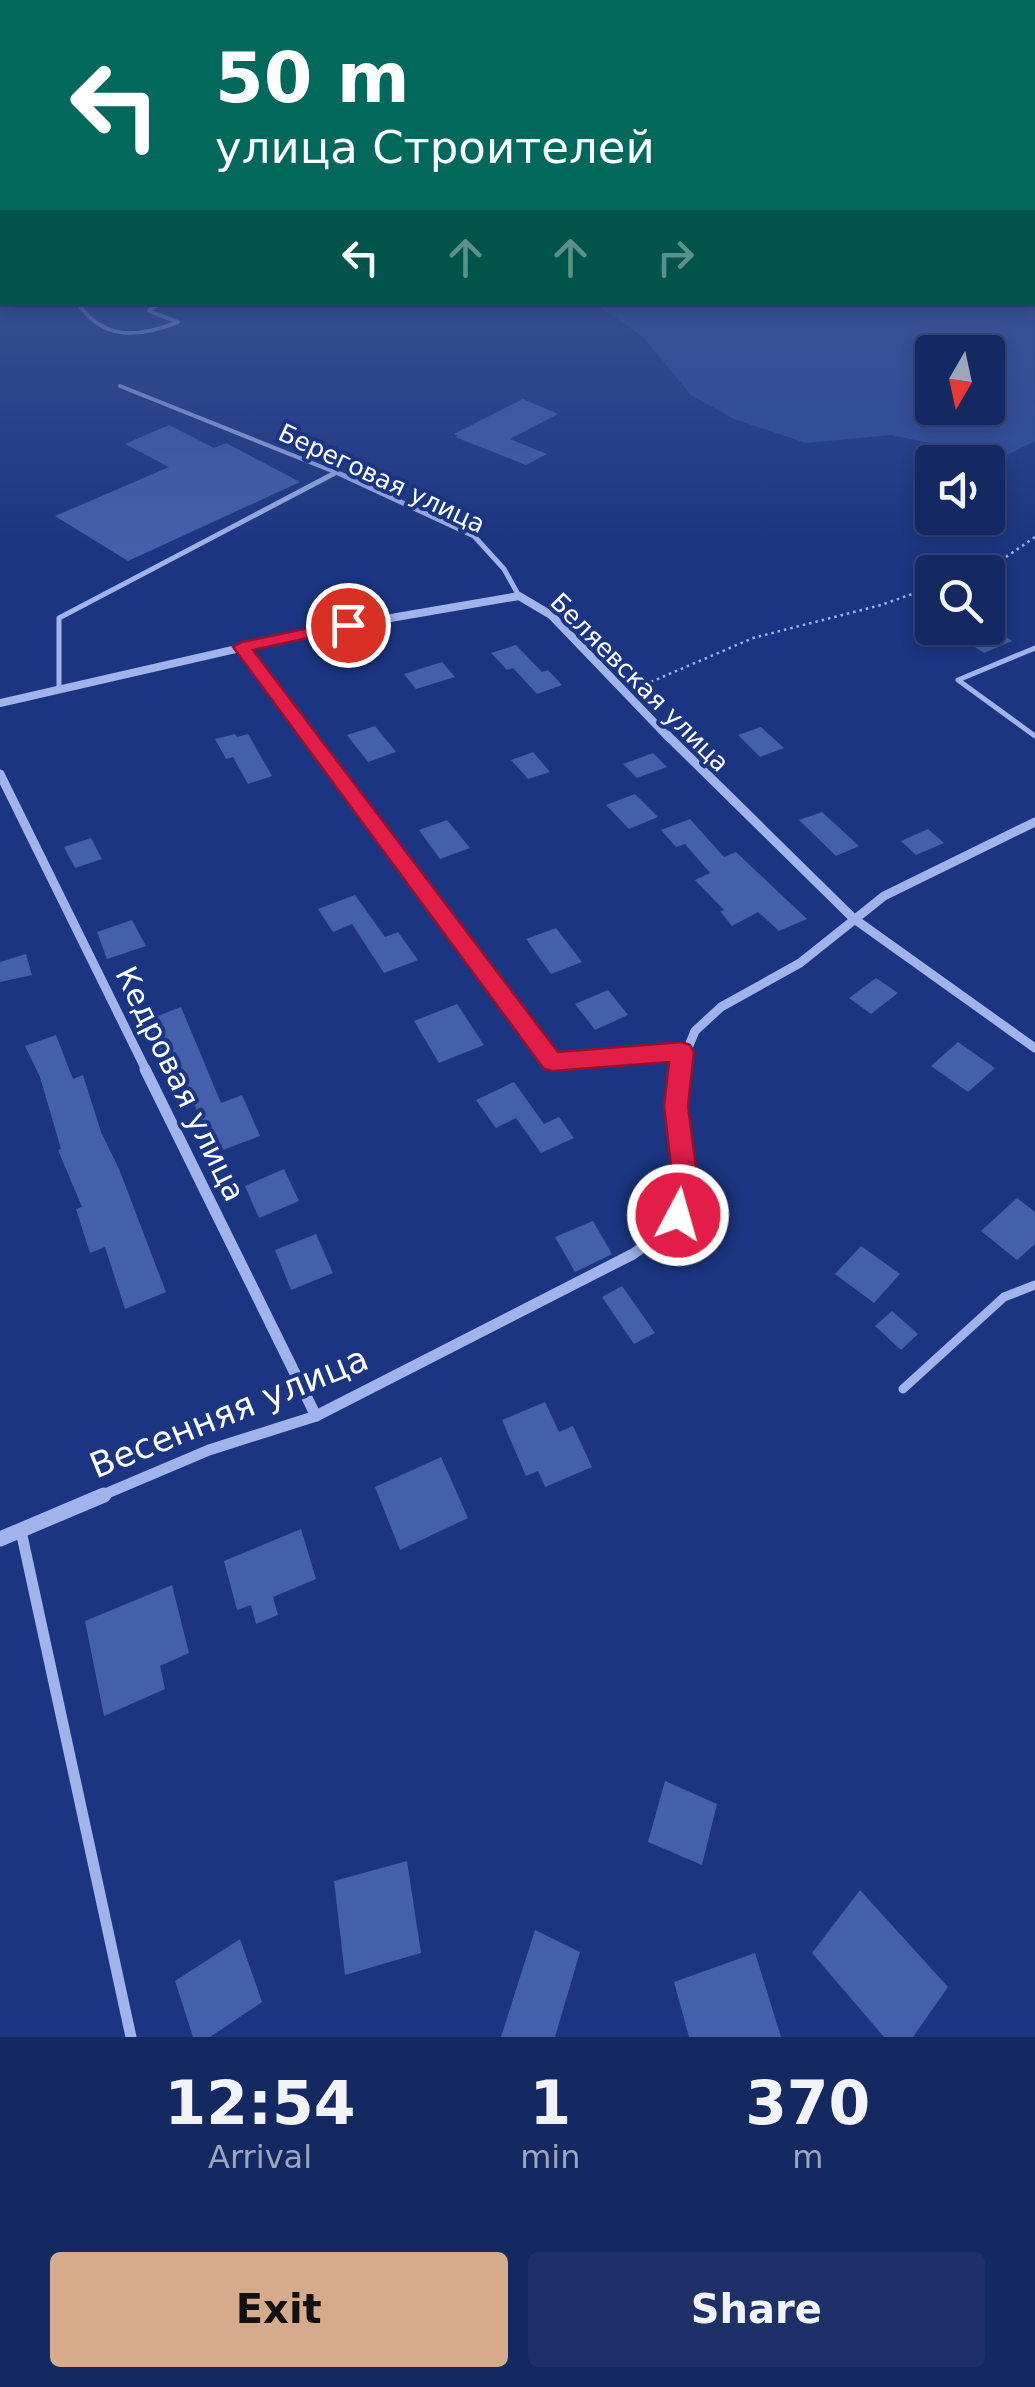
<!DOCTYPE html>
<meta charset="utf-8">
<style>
:root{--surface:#142862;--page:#1d3068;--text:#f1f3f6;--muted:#9da6be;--line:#347;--accent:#d6ab8b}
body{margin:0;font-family:"DejaVu Sans",sans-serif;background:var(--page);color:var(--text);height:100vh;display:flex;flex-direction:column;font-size:38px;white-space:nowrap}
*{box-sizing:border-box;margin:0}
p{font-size:32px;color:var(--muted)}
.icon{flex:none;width:55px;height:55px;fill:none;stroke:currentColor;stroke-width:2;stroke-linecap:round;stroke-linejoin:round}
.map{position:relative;height:2037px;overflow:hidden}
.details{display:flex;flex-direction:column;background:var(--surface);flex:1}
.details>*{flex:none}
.banner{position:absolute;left:0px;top:0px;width:1035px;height:305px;box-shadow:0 5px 15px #0003,0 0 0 2px var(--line);background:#00695c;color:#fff;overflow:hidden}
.needle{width:65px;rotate:189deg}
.buttons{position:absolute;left:915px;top:335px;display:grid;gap:20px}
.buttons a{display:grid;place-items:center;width:90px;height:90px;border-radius:10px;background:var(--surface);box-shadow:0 5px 15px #0003,0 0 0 2px var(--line);font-size:50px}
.pin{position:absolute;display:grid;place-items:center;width:85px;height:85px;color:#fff;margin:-42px;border:5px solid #fff;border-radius:50%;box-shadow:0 2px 10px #0007}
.me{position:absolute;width:110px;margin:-55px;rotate:6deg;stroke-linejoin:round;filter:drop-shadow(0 0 8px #0008)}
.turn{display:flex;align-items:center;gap:35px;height:210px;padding:0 50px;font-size:45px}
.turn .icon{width:130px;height:130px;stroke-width:2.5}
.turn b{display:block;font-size:70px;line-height:85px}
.lanes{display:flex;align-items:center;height:95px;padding:0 50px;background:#0003;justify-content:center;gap:50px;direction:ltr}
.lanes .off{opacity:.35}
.eta{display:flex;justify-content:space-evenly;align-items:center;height:170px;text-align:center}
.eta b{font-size:60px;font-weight:700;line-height:70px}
.cta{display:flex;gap:20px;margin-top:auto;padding:20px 50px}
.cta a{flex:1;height:115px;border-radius:10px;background:var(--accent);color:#111;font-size:40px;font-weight:700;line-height:115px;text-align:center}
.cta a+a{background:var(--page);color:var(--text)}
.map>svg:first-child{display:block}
.green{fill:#2e4da0;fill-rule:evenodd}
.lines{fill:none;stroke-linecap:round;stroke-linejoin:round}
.stream{stroke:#92acec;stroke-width:4}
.building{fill:#445fab}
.path{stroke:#a0b3ea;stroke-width:2.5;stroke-dasharray:2.5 4;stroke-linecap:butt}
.lane-far3{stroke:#a0b3ea;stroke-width:4}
.lane-far2{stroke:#a0b3ea;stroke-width:5}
.lane-far1{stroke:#a0b3ea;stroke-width:9}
.lane{stroke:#a0b3ea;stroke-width:11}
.street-far3{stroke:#a0b3ea;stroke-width:8}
.street-far2{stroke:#a0b3ea;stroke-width:9}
.street-far1{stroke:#a0b3ea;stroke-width:11}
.street{stroke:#a0b3ea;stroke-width:15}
.route{fill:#e11d48;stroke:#92132f;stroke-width:2.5}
.labels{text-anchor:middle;stroke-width:8;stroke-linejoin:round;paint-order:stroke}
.far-street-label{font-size:25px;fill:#fff;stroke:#1b3582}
.street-label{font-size:30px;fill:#fff;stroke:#1b3582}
.near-street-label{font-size:35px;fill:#fff;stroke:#1b3582}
</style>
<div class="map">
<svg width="1035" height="2037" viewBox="0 0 1035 2037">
<rect width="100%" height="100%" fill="#1b3582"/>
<!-- green -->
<path class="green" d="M1033,267L1035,441L1001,458L891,435L806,443L734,419L691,395L643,337L596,304L1032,302ZM932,352H988V408H932Z"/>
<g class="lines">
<!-- stream -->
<path class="stream" d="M77,302C103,341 138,338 178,322L149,311L161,302"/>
</g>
<!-- building -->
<g class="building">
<polygon points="523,399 558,414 510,439 547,454 526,465 455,437 458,436 454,434"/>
<polygon points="169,425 214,448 226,443 300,482 128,561 55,516 169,467 125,444"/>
<polygon points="991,627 1012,641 984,653 963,639"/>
<polygon points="516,645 542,672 548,670 562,685 537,694 513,668 507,670 491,653"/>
<polygon points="442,662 455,677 416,689 404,674"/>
<polygon points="375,726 396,752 368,762 347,735"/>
<polygon points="761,727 784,748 760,757 738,735"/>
<polygon points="235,734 237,737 248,734 272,776 248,784 233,757 226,759 215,739"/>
<polygon points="533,752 550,772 528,779 511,760"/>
<polygon points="653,753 667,767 637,778 623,764"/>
<polygon points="635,794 658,817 629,829 606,805"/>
<polygon points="822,812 859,846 836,856 799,820"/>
<polygon points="690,819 724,857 736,852 807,919 779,931 758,912 732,926 720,911 724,910 695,880 710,873 685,844 676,847 661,830"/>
<polygon points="447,820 470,848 440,859 419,830"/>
<polygon points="928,829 944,843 916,855 901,841"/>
<polygon points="91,838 102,859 75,868 64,847"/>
<polygon points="355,895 385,937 398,932 418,960 384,973 352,924 333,932 318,909"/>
<polygon points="132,920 146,946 107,959 97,932"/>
<polygon points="556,928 582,962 551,974 526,939"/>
<polygon points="26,954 32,975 0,982 0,962"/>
<polygon points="876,978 898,993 871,1014 849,998"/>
<polygon points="608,990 628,1015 595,1030 575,1004"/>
<polygon points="457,1004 484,1045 439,1063 414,1021"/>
<polygon points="181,1007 221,1103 242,1095 260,1136 215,1153 192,1099 182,1102 147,1020"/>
<polygon points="56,1035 73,1079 83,1075 101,1132 119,1169 166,1292 125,1309 105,1247 90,1253 76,1209 82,1207 58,1150 61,1149 40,1077 25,1046"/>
<polygon points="958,1042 995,1068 968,1092 931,1066"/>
<polygon points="514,1082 544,1124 559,1117 574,1138 541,1153 516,1118 496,1128 476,1100"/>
<polygon points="284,1169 299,1201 259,1218 245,1186"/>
<polygon points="1017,1198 1035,1212 1035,1244 1017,1260 981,1231"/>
<polygon points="593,1221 612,1254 575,1272 555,1237"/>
<polygon points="316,1234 333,1273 291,1290 275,1250"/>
<polygon points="861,1246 900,1274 874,1303 835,1274"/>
<polygon points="622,1286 655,1333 634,1344 602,1297"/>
<polygon points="892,1311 918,1334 901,1350 875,1326"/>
<polygon points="545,1402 559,1432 573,1426 592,1467 545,1487 538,1471 526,1476 502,1420"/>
<polygon points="441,1457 468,1518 400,1550 375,1487"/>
<polygon points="301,1529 316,1579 273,1597 278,1615 256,1624 251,1605 237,1610 224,1561"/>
<polygon points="172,1585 189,1653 160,1666 165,1689 104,1716 85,1621"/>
<polygon points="665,1781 717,1804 702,1865 648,1842"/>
<polygon points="407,1861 421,1953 345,1975 334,1881"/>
<polygon points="860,1890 948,1987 913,2037 884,2037 812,1953"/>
<polygon points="535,1930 580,1952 555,2037 501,2037"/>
<polygon points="240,1939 262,2002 210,2037 193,2037 175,1981"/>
<polygon points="755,1953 781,2037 689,2037 674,1982"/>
</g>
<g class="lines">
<!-- path -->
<g class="path">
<polyline points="970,572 1006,557 1035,537"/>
<polyline points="639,687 753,638 881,605 932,587"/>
</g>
<!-- lane-far3 -->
<g class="lane-far3">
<polyline points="120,386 342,475"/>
<polyline points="332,475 335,473"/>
</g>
<!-- lane-far2 -->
<g class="lane-far2">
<polyline points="336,472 474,536 504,569 519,596"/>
<polyline points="1035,648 958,680 1035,736"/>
<polyline points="59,690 59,618 335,473"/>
</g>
<!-- lane-far1 -->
<polyline class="lane-far1" points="903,1389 1004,1297 1035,1285"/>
<!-- lane -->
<polyline class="lane" points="21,1531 131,2037"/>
<!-- street-far3 -->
<g class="street-far3">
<polyline points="242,647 310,738"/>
<polyline points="0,703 315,631 519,596 551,615 669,738"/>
</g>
<!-- street-far2 -->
<g class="street-far2">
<polyline points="308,735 552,1062 682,1052"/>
<polyline points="667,735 853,918 1035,1048"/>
<polyline points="0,774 147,1072"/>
<polyline points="678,1072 695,1031 721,1007 800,963 884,896 1035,822"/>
</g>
<!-- street-far1 -->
<g class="street-far1">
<polyline points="145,1069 316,1416"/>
<path d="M98,1497L209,1450L316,1416L633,1254C722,1195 670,1154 678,1069"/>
</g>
<!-- street -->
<polyline class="street" points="0,1539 104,1495"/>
</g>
<!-- sky -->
<linearGradient id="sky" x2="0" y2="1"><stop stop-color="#0f1d48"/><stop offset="0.48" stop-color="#395192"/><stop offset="1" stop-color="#395192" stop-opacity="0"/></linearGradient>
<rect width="1035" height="552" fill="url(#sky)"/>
<!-- route -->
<polygon class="route" points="348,620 357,625 354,628 253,650 558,1052 682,1042 690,1045 694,1052 688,1106 697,1175 687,1223 678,1226 669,1223 665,1215 672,1175 664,1106 669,1062 552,1071 544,1069 233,647 242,642"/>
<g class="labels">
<!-- far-street labels -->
<g class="far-street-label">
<text transform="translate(382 478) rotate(25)" y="9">Береговая улица</text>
<text transform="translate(640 682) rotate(45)" y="9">Беляевская улица</text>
</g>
<!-- street labels -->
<g class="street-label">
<text transform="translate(180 1084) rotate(64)" y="10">Кедровая улица</text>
</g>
<!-- near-street labels -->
<g class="near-street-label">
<text transform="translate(229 1412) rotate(-22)" y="12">Весенняя улица</text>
</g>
</g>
</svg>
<div class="buttons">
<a><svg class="needle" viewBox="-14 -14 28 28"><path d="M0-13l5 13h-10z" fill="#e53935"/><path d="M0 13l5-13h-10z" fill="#9da6be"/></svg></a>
<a><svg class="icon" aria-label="sound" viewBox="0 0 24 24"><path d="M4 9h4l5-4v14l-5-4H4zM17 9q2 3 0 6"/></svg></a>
<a><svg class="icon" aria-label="search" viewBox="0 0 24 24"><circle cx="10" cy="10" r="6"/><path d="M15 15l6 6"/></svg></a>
</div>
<div class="pin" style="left:348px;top:625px;background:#d93025"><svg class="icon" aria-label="arrive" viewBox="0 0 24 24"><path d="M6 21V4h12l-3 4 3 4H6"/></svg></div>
<svg class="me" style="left:678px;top:1215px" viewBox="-20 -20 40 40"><circle r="17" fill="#e11d48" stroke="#fff" stroke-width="3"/><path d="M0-11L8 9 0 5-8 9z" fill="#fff"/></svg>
<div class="banner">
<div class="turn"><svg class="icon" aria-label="left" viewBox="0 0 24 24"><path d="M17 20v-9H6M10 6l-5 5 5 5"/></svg><div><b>50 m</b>улица Строителей</div></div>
<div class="lanes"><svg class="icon" aria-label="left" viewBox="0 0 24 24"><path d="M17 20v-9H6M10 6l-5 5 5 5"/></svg><svg class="icon off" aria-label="ahead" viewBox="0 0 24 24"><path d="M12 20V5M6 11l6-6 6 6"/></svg><svg class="icon off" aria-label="ahead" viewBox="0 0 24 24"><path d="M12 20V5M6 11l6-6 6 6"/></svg><svg class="icon off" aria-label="right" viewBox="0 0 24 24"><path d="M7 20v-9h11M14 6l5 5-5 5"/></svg></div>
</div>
</div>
<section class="details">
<div class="eta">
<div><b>12:54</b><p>Arrival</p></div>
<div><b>1</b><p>min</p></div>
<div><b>370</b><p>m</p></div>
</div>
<div class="cta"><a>Exit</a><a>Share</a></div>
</section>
